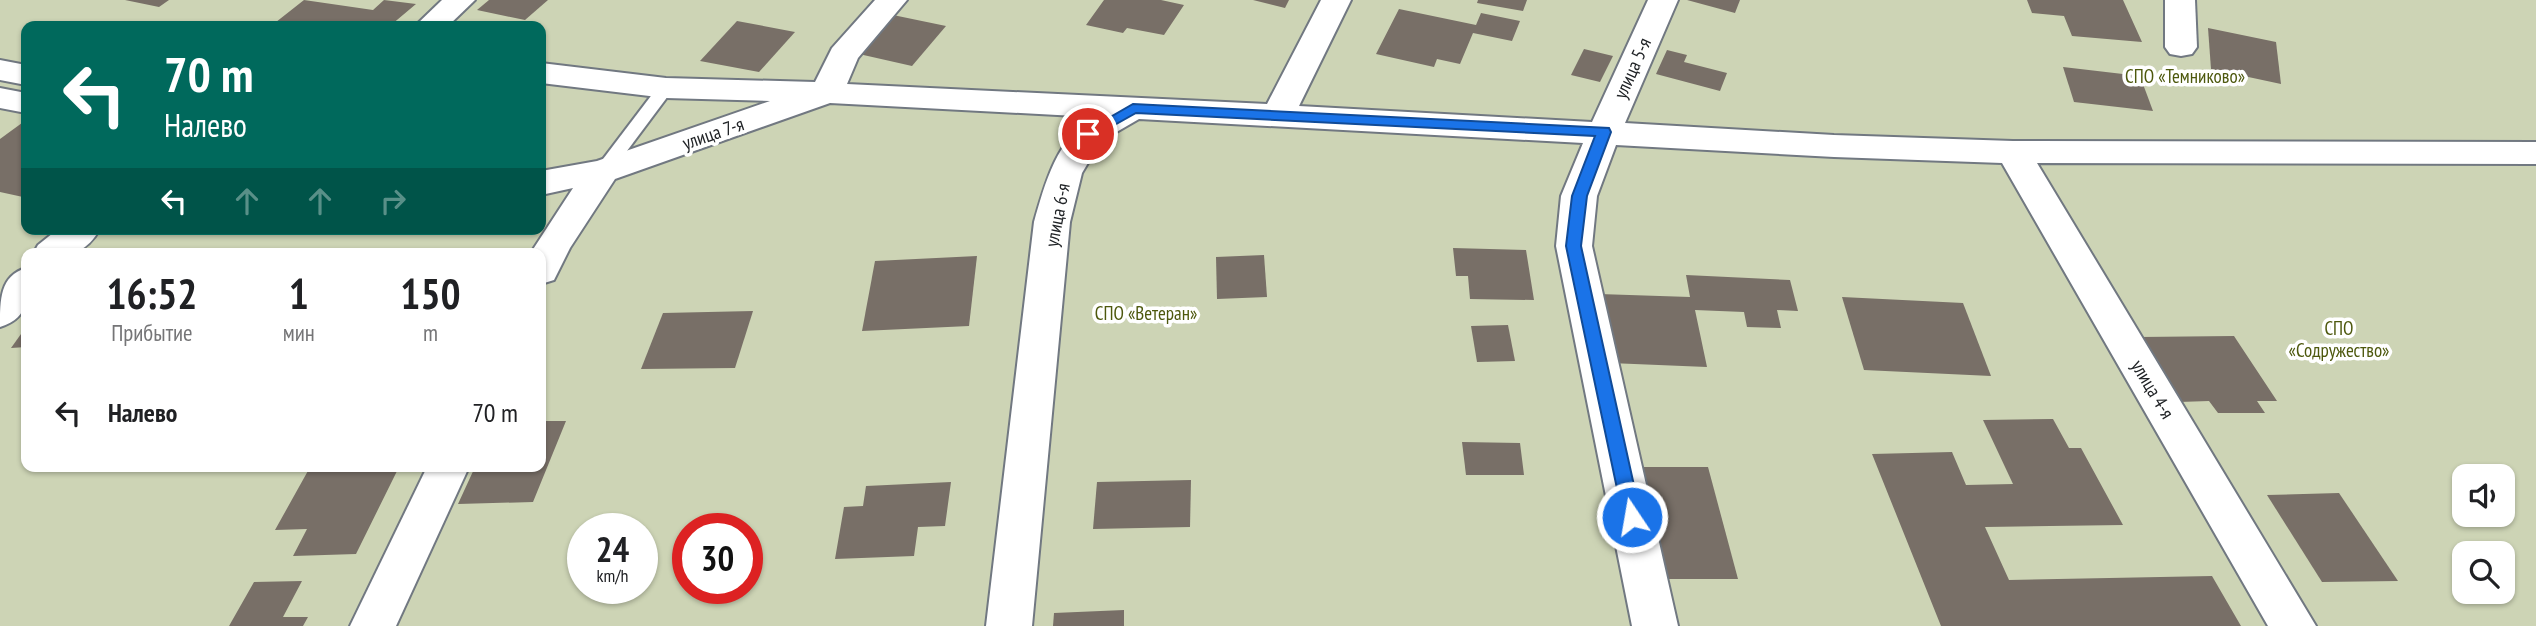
<!DOCTYPE html>
<html lang="ru">
<meta charset="utf-8">
<style>
:root{--surface:#fff;--page:#f2f2f2;--text:#202124;--muted:#757577}
body{margin:0;font-family:"PT Sans Narrow",sans-serif;background:var(--page);color:var(--text);height:100vh;display:flex;flex-direction:column;font-size:26px;white-space:nowrap}
*{box-sizing:border-box;margin:0}
p{font-size:23px;color:var(--muted)}
.icon{flex:none;width:38px;height:38px;fill:none;stroke:currentColor;stroke-width:2;stroke-linecap:round;stroke-linejoin:round}
.map{position:relative;flex:1;overflow:hidden}
.panel{position:absolute;left:21px;top:248px;width:525px;height:224px;display:flex;flex-direction:column;background:var(--surface);border-radius:14px;box-shadow:0 2px 5px #0004}
.panel>*{flex:none}
.hud{position:absolute;left:21px;top:21px;width:525px;height:214px;border-radius:14px;box-shadow:0 2px 5px #0004;background:#00695c;color:#fff;overflow:hidden}
.tools{position:absolute;left:2452px;top:464px;display:grid;gap:14px}
.tools a{display:grid;place-items:center;width:63px;height:63px;border-radius:14px;background:var(--surface);box-shadow:0 2px 5px #0004;font-size:35px}
.speed{position:absolute;left:567px;top:513px;display:flex;gap:14px;font-size:35px;font-weight:700;text-align:center}
.speed>*{display:grid;place-content:center;width:91px;height:91px;border-radius:50%;background:var(--surface);box-shadow:0 2px 5px #0004;line-height:1}
.speed small{font-size:18px;font-weight:400}
.speed .limit{border:10px solid #d22;background:#fff;color:#111}
.pin{position:absolute;display:grid;place-items:center;width:60px;height:60px;color:#fff;margin:-30px;border:4px solid #fff;border-radius:50%;box-shadow:0 2px 7px #0007}
.me{position:absolute;width:77px;margin:-38px;rotate:348deg;stroke-linejoin:round;filter:drop-shadow(0 0 5px #0008)}
.turn{display:flex;align-items:center;gap:24px;height:147px;padding:0 28px;font-size:32px}
.turn .icon{width:91px;height:91px;stroke-width:2.5}
.turn b{display:block;font-size:49px;line-height:60px}
.lanes{display:flex;align-items:center;height:66px;padding:0 28px;background:#0003;justify-content:center;gap:35px;direction:ltr}
.lanes .off{opacity:.35}
.eta{display:flex;justify-content:space-evenly;align-items:center;height:119px;text-align:center}
.eta b{font-size:42px;font-weight:800;line-height:49px}
ul{padding:0;list-style:none}
li{display:flex;align-items:center;gap:21px;height:91px;padding:0 28px}
li div{flex:1}
li b{display:block;font-size:26px}
li em{font-style:normal}
.map>svg:first-child{display:block}
.green{fill:#cdd4b5;fill-rule:evenodd}
.building{fill:#786f67}
.lines{fill:none;stroke-linecap:round;stroke-linejoin:round}
.lane-casing{stroke:#717881;stroke-width:4}
.street-casing{stroke:#717881;stroke-width:4}
.lane{fill:#fff;fill-rule:evenodd}
.street{fill:#fff;fill-rule:evenodd}
.route{fill:#1a73e8;stroke:#114b97;stroke-width:2}
.labels{text-anchor:middle;stroke-width:7;stroke-linejoin:round;paint-order:stroke}
.street-label{font-size:19px;fill:#202326;stroke:#fff}
.park-label{font-size:19px;fill:#4d580d;stroke:#fff}
</style>
<div class="map">
<svg width="2536" height="626" viewBox="0 0 2536 626">
<rect width="100%" height="100%" fill="#dee5ef"/>
<!-- green -->
<path class="green" d="M0,0H2536V626H0ZM26,26H541V229H26ZM26,254H541V467H26ZM2464,476H2502V514H2464ZM583,528H642V588H583ZM688,528H747V588H688ZM2464,553H2502V592H2464Z"/>
<!-- building -->
<g class="building">
<polygon points="125,0 169,0 159,7"/>
<polygon points="304,0 373,10 384,0 416,4 391,25 362,21 356,26 271,26"/>
<polygon points="489,0 548,0 525,20 477,10"/>
<polygon points="1104,0 1161,0 1184,5 1164,35 1127,28 1123,33 1086,25"/>
<polygon points="1253,0 1289,0 1285,8"/>
<polygon points="1478,0 1527,0 1523,11 1477,3"/>
<polygon points="1687,0 1740,0 1735,13"/>
<polygon points="2027,0 2123,0 2142,42 2072,36 2064,16 2032,13"/>
<polygon points="1399,9 1476,25 1481,13 1520,21 1512,41 1473,33 1460,64 1437,59 1434,67 1376,54"/>
<polygon points="893,15 946,26 912,66 859,54"/>
<polygon points="737,21 795,32 759,72 700,61"/>
<polygon points="2208,28 2276,42 2281,84 2211,69"/>
<polygon points="1584,49 1613,56 1600,82 1571,75"/>
<polygon points="1667,50 1687,55 1684,62 1727,73 1720,91 1656,74"/>
<polygon points="2063,67 2140,76 2153,111 2074,102"/>
<polygon points="26,120 26,195 23,197 0,192 0,139"/>
<polygon points="1453,248 1526,250 1534,300 1470,299 1468,276 1456,276"/>
<polygon points="1264,255 1267,297 1217,299 1216,257"/>
<polygon points="977,256 969,326 862,331 875,261"/>
<polygon points="1686,275 1790,280 1798,311 1777,310 1781,328 1747,327 1744,312 1695,310 1707,367 1610,363 1599,294 1690,297"/>
<polygon points="1842,297 1963,303 1991,376 1864,370"/>
<polygon points="753,311 735,368 641,369 663,313"/>
<polygon points="1508,325 1515,361 1477,362 1471,326"/>
<polygon points="26,327 26,347 11,348"/>
<polygon points="2234,336 2277,401 2257,401 2265,413 2218,413 2209,401 2179,402 2140,337"/>
<polygon points="2053,419 2069,448 2081,448 2123,525 1985,527 2009,580 2212,576 2241,626 1941,626 1872,454 1952,452 1966,485 2013,484 1983,420"/>
<polygon points="541,421 566,421 533,502 458,504 475,467 541,467"/>
<polygon points="1462,442 1520,443 1524,475 1466,475"/>
<polygon points="399,467 356,554 293,556 307,529 275,530 309,469"/>
<polygon points="1639,467 1708,467 1738,579 1663,579"/>
<polygon points="1191,480 1190,527 1093,529 1097,482"/>
<polygon points="951,482 945,526 918,527 914,556 835,559 844,507 863,506 866,486"/>
<polygon points="2339,493 2398,581 2322,582 2267,495"/>
<polygon points="302,581 283,617 308,617 303,626 229,626 254,582"/>
<polygon points="1124,610 1124,626 1053,626 1054,613"/>
</g>
<g class="lines">
<defs>
<polygon id="lane" points="666,83 674,88 609,175 597,175 594,171 597,167 660,84"/>
<g id="street">
<polygon points="442,0 475,0 448,26 415,26"/>
<path d="M875,0H907L858,58L847,84L1267,104L1321,0H1351L1299,106L1592,122L1648,0H1678L1625,123L1834,135L2013,141L2536,142V164L2037,163L2316,626H2268L2002,163L1834,157L1616,145L1597,196L1592,246L1678,626H1632L1556,246L1561,196L1583,143L1139,119L1101,141L1082,173L1070,222L1032,626H986L1034,222C1045,183 1057,138 1094,117L830,103L615,179L570,248L554,280L541,284V254H530L573,188L541,195V171L597,161L770,101L666,98L541,83V63L666,78L815,82L832,48Z"/>
<polygon points="2165,0 2195,0 2197,47 2192,54 2181,56 2170,54 2165,47"/>
<polygon points="0,60 26,65 26,85 0,80"/>
<polygon points="0,88 26,93 26,113 0,108"/>
<path d="M58,229H100C82,260 63,254 33,254L38,245Z"/>
<path d="M26,268C26,296 32,317 0,327C0,299 0,276 26,268Z"/>
<polygon points="427,467 469,467 396,626 350,626"/>
</g>
</defs>
<!-- lane casing -->
<use href="#lane" class="lane-casing"/>
<!-- street casing -->
<use href="#street" class="street-casing"/>
<!-- lane -->
<use href="#lane" class="lane"/>
<!-- street -->
<use href="#street" class="street"/>
</g>
<!-- route -->
<polygon class="route" points="1133,104 1609,128 1611,132 1587,196 1581,246 1641,517 1638,523 1632,525 1625,523 1623,517 1566,246 1572,196 1595,136 1136,113 1093,137 1084,137 1081,134"/>
<g class="labels">
<!-- street labels -->
<g class="street-label">
<text transform="translate(1632 68) rotate(-66)" y="7">улица 5-я</text>
<text transform="translate(713 133) rotate(-19)" y="7">улица 7-я</text>
<text transform="translate(1057 215) rotate(-79)" y="7">улица 6-я</text>
<text transform="translate(2153 389) rotate(59)" y="7">улица 4-я</text>
</g>
<!-- park labels -->
<g class="park-label">
<text x="2185" y="83">СПО «Темниково»</text>
<text x="1146" y="320">СПО «Ветеран»</text>
<text x="2339" y="335">СПО<tspan x="2339" dy="22">«Содружество»</tspan></text>
</g>
</g>
</svg>
<div class="tools">
<a><svg class="icon" aria-label="sound" viewBox="0 0 24 24"><path d="M4 9h4l5-4v14l-5-4H4zM17 9q2 3 0 6"/></svg></a>
<a><svg class="icon" aria-label="search" viewBox="0 0 24 24"><circle cx="10" cy="10" r="6"/><path d="M15 15l6 6"/></svg></a>
</div>
<div class="speed"><div>24<small>km/h</small></div><div class="limit">30</div></div>
<div class="pin" style="left:1088px;top:134px;background:#d93025"><svg class="icon" aria-label="arrive" viewBox="0 0 24 24"><path d="M6 21V4h12l-3 4 3 4H6"/></svg></div>
<svg class="me" style="left:1632px;top:517px" viewBox="-20 -20 40 40"><circle r="17" fill="#1a73e8" stroke="#fff" stroke-width="3"/><path d="M0-11L8 9 0 5-8 9z" fill="#fff"/></svg>
<div class="hud">
<div class="turn"><svg class="icon" aria-label="left" viewBox="0 0 24 24"><path d="M17 20v-9H6M10 6l-5 5 5 5"/></svg><div><b>70 m</b>Налево</div></div>
<div class="lanes"><svg class="icon" aria-label="left" viewBox="0 0 24 24"><path d="M17 20v-9H6M10 6l-5 5 5 5"/></svg><svg class="icon off" aria-label="ahead" viewBox="0 0 24 24"><path d="M12 20V5M6 11l6-6 6 6"/></svg><svg class="icon off" aria-label="ahead" viewBox="0 0 24 24"><path d="M12 20V5M6 11l6-6 6 6"/></svg><svg class="icon off" aria-label="right" viewBox="0 0 24 24"><path d="M7 20v-9h11M14 6l5 5-5 5"/></svg></div>
</div>
<section class="panel">
<div class="eta">
<div><b>16:52</b><p>Прибытие</p></div>
<div><b>1</b><p>мин</p></div>
<div><b>150</b><p>m</p></div>
</div>
<ul>
<li><svg class="icon" aria-label="left" viewBox="0 0 24 24"><path d="M17 20v-9H6M10 6l-5 5 5 5"/></svg><div><b>Налево</b></div><em>70 m</em></li>
</ul>
</section>
</div>
